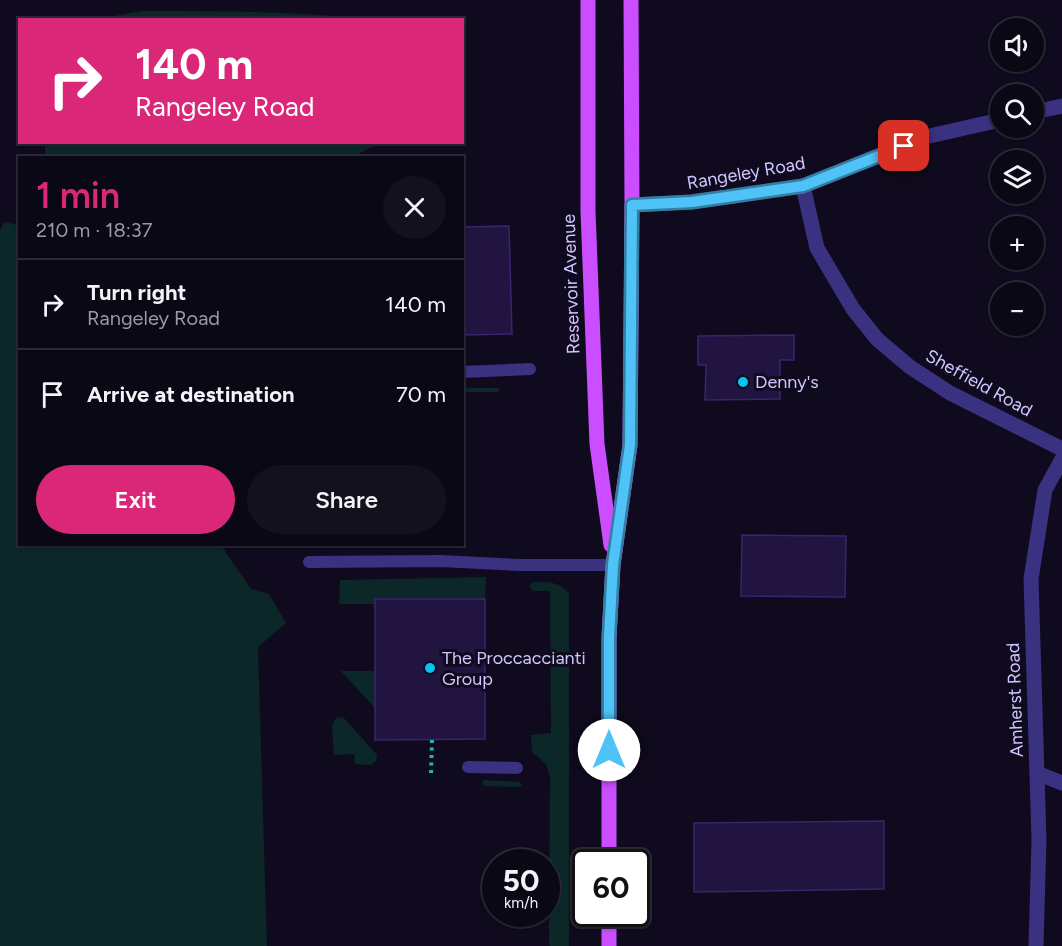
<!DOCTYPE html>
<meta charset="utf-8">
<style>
:root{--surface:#0b0816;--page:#14111f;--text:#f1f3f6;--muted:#9a9aa1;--line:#2b2935;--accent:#db2777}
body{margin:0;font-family:Figtree,sans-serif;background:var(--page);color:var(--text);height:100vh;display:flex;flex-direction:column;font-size:22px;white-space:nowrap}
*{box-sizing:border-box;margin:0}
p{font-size:20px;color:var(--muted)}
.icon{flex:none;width:33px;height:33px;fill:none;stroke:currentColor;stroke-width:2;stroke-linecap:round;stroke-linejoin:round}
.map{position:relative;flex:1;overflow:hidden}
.sheet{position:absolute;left:18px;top:156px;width:446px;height:390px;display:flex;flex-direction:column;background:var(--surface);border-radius:0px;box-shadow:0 2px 4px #0004,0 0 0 2px var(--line)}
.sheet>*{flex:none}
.banner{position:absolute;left:18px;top:18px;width:446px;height:126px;border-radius:0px;box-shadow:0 2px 4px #0004,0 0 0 2px var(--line);background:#db2777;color:#fff;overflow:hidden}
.fabs{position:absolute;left:990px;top:18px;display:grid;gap:12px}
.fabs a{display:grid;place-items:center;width:54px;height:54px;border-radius:50%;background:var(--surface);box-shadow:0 2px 4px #0004,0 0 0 2px var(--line);font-size:30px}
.speed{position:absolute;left:482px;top:849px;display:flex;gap:12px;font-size:30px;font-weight:700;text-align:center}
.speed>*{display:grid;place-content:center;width:78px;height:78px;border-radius:50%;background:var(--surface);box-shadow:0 2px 4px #0004,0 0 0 2px var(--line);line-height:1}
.speed small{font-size:15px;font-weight:400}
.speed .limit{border:3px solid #111;border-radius:9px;background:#fff;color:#111}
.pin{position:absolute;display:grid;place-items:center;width:51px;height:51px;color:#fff;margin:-26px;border-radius:12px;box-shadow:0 3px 9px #0006}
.me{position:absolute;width:66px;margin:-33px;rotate:0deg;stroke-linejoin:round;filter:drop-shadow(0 0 4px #0008)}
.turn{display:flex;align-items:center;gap:21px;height:126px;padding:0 18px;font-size:27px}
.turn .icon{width:78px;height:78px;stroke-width:2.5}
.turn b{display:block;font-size:42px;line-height:51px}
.round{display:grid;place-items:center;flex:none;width:63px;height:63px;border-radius:32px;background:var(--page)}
.overview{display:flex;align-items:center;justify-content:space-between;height:102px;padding:0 18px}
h1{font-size:36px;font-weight:600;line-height:45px;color:var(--accent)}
.action{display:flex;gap:12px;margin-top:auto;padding:12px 18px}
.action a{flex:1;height:69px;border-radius:36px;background:var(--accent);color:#fff;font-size:24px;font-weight:600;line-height:69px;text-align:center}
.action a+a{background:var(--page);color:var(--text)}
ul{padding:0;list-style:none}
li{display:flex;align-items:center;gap:18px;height:90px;padding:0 18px;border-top:2px solid var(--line)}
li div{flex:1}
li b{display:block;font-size:22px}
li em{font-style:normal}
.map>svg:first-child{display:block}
.green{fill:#0c2728}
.building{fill:#211440;stroke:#39246e;stroke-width:1.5}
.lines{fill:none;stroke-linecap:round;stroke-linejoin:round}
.path{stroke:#22b4b7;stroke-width:4;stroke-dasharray:3 4.5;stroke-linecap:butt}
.service{stroke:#3a3181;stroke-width:12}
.minor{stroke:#3a3181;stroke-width:15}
.primary{stroke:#ca4dff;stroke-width:15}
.route-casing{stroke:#337fa1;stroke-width:15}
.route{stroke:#4fc3f7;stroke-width:10}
.poi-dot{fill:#00c7f1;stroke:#0f0a1d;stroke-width:2}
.labels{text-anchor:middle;stroke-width:6;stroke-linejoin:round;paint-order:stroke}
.street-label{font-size:18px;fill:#d1c6ff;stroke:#0f0a1d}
.poi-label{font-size:18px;fill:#d1c6ff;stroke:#0f0a1d;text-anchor:start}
</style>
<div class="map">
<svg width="1062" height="946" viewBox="0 0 1062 946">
<rect width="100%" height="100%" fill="#0f0a1d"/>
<!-- green -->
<g class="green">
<path d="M142,11C216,11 292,11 366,19H97Z"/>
<polygon points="45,143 45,142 387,143 369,148 351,158 45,158"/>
<polygon points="4,222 20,225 20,544 221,545 251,589 269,594 286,623 258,647 267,946 0,946 0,231"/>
<polygon points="462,388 498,388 500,390 498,392 462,392"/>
<polygon points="486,577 485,599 375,599 375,604 339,604 340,580"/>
<path d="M534,582C549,582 557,581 569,593V946H550L549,944L550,776L546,764L532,752L531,735L551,733L550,591H533L530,588V585Z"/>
<polygon points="341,671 375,671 375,708"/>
<polygon points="337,717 344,718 377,755 376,761 371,765 355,764 354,754 334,755 332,725"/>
<polygon points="484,780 519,782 522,785 519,787 484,786 482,783"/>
</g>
<!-- building -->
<g class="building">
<polygon points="509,226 512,334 462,335 462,227"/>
<polygon points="794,335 794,360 780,360 780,399 705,400 706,365 698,365 698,336"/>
<polygon points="742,535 846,536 845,597 741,596"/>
<polygon points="375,599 485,599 485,739 375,740"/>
<polygon points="884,821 884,889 694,892 694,823"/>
</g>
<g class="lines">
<!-- path -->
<polyline class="path" points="431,773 432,739"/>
<!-- service -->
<g class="service">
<polyline points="462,372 530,369"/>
<polyline points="309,562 441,561 518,565 613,565"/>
<polyline points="468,767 517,768"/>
</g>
<!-- minor -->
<g class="minor">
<polyline points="1034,112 1062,106"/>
<polyline points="803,186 817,248 853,309 877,339 910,367 950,393 1062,449"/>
<polyline points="632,205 691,202 803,186 925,137 1000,120"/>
<polyline points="1037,773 1062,783"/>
<polyline points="1036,946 1039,840 1031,579 1045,490 1062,459"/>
</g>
<!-- primary -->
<g class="primary">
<polyline points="588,0 588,211 597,444 611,545"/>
<polyline points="609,862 609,637 613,565 630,445 632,205 631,0"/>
<polyline points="609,914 609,946"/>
</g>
</g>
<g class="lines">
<defs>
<polyline id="route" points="609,750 609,637 613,565 630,445 632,205 692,202 803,186 904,146"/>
</defs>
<!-- route casing -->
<use href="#route" class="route-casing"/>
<!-- route -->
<use href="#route" class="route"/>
</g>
<!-- markers -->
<g class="poi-dot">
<circle cx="743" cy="382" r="6"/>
<circle cx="430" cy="668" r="6"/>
</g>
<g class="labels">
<!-- street labels -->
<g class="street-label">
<text transform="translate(746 173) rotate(-10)" y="6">Rangeley Road</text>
<text transform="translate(571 284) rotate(-92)" y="6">Reservoir Avenue</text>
<text transform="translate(979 383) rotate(29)" y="6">Sheffield Road</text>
<text transform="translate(1015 700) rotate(-92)" y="6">Amherst Road</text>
</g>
<!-- poi labels -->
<g class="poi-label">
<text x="755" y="388">Denny's</text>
<text x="442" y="664">The Proccaccianti<tspan x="442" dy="21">Group</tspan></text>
</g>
</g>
</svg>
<div class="fabs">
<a><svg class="icon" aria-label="sound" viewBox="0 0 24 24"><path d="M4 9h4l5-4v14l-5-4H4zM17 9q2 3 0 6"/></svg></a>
<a><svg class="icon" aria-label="search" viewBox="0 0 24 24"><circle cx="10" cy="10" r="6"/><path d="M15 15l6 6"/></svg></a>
<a><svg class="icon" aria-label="layers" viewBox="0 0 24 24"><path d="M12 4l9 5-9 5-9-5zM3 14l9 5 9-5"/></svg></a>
<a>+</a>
<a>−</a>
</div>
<div class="speed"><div>50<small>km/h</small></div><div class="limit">60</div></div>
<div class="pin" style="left:904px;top:146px;background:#d93025"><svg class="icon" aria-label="arrive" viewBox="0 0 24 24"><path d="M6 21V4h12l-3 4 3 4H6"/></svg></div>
<svg class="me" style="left:609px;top:750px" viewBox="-20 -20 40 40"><circle r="19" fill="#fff"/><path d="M0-13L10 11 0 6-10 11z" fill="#4fc3f7"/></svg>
<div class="banner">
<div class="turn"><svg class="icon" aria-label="right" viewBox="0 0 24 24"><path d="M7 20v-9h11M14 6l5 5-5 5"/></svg><div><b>140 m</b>Rangeley Road</div></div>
</div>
<section class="sheet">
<div class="overview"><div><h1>1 min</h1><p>210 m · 18:37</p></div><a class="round"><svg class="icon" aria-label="close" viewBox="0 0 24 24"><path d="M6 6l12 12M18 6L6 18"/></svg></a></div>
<ul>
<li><svg class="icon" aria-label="right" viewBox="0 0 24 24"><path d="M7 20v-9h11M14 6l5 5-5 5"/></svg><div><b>Turn right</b><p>Rangeley Road</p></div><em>140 m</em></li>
<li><svg class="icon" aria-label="arrive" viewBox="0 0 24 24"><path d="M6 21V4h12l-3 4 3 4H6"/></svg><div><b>Arrive at destination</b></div><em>70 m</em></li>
</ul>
<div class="action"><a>Exit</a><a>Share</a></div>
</section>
</div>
